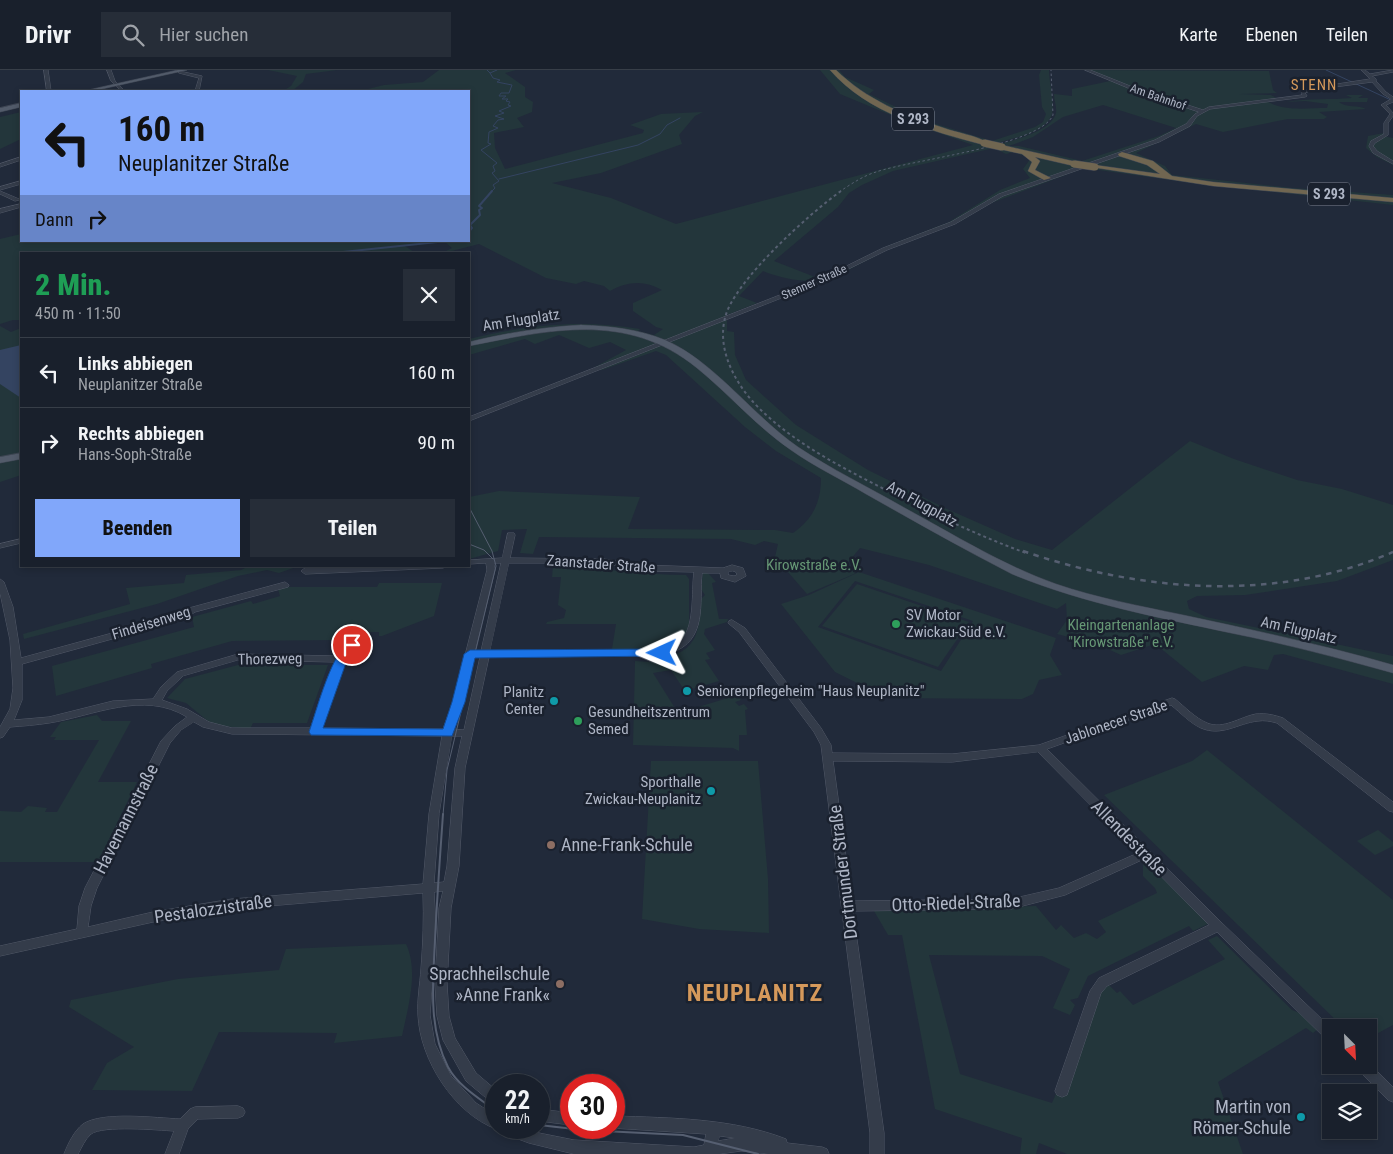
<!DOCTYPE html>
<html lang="de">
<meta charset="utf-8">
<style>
:root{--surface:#19202c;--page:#262d38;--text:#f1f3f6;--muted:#9fa3a9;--line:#373e48;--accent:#81a7fa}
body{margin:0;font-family:"Roboto Condensed",sans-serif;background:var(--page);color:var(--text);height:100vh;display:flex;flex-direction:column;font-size:19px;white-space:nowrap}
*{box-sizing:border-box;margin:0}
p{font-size:16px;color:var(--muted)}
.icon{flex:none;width:28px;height:28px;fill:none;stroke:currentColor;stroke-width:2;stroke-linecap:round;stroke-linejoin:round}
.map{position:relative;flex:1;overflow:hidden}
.panel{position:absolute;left:20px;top:182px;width:450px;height:315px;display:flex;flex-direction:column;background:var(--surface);border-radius:0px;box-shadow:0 2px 8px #0003,0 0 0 1px var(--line)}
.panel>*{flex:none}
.top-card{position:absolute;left:20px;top:20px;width:450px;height:152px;border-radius:0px;box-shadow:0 2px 8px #0003,0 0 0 1px var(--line);background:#81a7fa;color:#111;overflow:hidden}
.needle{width:32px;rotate:156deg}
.fabs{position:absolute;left:1322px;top:949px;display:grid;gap:10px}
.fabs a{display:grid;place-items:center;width:55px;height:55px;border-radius:0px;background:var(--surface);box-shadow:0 2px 8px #0003,0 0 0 1px var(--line);font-size:25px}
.speed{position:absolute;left:485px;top:1004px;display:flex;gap:10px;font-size:25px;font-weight:700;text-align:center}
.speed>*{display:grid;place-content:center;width:65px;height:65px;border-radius:50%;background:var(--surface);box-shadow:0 2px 8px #0003,0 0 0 1px var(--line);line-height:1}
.speed small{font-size:12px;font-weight:400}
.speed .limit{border:8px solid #d22;background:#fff;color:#111}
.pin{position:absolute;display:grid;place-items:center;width:42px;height:42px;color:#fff;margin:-21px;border:2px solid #fff;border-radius:50%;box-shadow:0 1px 5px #0007}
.me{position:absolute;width:55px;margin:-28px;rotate:269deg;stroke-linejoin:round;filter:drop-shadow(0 0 4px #0008)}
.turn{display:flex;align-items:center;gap:18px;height:105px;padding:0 15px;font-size:22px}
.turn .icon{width:65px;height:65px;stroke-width:2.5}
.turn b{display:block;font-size:35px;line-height:42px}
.then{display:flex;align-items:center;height:48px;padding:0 15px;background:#0003;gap:10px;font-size:19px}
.round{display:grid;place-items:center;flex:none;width:52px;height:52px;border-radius:0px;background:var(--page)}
.head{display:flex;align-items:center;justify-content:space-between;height:85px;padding:0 15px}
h1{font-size:30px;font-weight:800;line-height:38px;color:#1e9e55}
.button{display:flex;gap:10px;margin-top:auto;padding:10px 15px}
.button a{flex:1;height:58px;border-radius:0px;background:var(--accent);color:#111;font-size:20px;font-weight:800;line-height:58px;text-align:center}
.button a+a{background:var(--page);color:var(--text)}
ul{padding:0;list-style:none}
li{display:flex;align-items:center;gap:15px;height:70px;padding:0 15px;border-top:1px solid var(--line)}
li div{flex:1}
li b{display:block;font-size:19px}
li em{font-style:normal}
header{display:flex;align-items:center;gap:30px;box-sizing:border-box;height:70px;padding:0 25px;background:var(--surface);border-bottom:1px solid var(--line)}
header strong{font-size:24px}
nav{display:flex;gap:28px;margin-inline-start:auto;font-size:18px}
.search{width:350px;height:45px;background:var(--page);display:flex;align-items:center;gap:12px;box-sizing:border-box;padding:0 18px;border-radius:0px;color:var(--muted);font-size:19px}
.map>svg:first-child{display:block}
.green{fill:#23363b;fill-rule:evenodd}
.water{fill:#344461}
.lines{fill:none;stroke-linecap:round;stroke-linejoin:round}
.stream-far1{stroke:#344461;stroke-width:1}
.stream{stroke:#344461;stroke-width:2}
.minor-casing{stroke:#525968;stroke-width:1}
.major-casing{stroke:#3e4553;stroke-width:1}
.highway-casing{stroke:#3f4654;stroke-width:1}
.minor{fill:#343c4a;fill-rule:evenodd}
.major{fill:#525b6a;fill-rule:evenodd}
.highway{fill:#706651;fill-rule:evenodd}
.tram-far1{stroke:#565f71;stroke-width:1}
.tram{stroke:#565f71;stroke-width:2}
.rail-far2{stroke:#565f71;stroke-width:1;stroke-dasharray:2.5 2.5;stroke-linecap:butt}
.rail-far1{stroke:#565f71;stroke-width:2;stroke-dasharray:3 3;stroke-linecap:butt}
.rail{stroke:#565f71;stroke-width:2.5;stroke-dasharray:5.5 5.5;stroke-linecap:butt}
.highway-bridge-casing{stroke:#3f4654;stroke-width:8;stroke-linecap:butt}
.highway-bridge{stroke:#706651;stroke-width:7}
.route{fill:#1a73e8;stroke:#114b97}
.leisure-dot{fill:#2e9e5b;stroke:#1a212e;stroke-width:2}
.culture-dot{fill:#0f9aa8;stroke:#1a212e;stroke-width:2}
.education-dot{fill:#8d6e63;stroke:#1a212e;stroke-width:2}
.labels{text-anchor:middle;stroke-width:5;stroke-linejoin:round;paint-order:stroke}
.far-street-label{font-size:12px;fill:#afb6c6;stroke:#1a212e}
.shield{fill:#1a212e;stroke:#828998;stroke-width:1}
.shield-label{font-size:14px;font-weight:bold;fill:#afb6c6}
.far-quarter-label{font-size:15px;letter-spacing:1px;fill:#d5995b;stroke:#1a212e}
.street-label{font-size:15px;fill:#afb6c6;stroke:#1a212e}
.park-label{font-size:15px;fill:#669775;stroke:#1a212e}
.poi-label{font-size:15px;fill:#afb6c6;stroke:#1a212e;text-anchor:start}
.near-street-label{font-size:18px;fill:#afb6c6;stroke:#1a212e}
.near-poi-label{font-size:18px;fill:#afb6c6;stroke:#1a212e;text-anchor:end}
.near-district-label{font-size:24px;font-weight:bold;letter-spacing:1px;fill:#d5995b;stroke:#1a212e}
</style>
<header>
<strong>Drivr</strong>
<div class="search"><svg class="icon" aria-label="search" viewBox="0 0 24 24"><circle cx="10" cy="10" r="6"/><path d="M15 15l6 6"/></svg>Hier suchen</div>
<nav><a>Karte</a><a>Ebenen</a><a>Teilen</a></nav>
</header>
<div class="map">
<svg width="1393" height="1084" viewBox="0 0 1393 1084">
<rect width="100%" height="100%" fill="#212a3a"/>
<!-- green -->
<g class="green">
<polygon points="268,0 337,0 306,4 303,12 292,21 283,21 291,16 297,6"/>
<path d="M439,0H516L505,3L525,17V27L533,32L532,42L517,48L524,57L494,63L495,78L505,99L643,63L644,60L630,55L661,44L703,42L695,46L679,65L682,74L601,103L552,113L611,128L676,154L973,75L910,53L840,24L820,0H839L845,7L874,20L869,24L923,50L992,71L1035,57L1043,52L1046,44L1042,37L1039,5L1041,0H1049C1049,11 1055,35 1052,44C1046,63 1014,68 997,73L999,74C1014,70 1052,61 1056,43C1057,38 1054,30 1054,24L1072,26V19L1115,10L1090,0L1269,1L1273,20L1277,23L1239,24L1271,25L1278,29L1267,31C1283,42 1309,38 1327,38L1328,34L1305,31L1286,32C1308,28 1330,30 1352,28L1346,25H1363L1358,28H1368L1367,32H1339C1345,38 1359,35 1366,39L1319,42L1327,47L1324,49H1288L1223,62L1196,54L1136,83L1165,96L1172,105L1293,118L1393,125V135L1192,113L1084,98L986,135L963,150L887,180L827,211C820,209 817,211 811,211C796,211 777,207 763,201L739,226L757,233L727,245V261L734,262L735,285L746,310L796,355L868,400L947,439L1015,469L1052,480L1190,371L1234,389L1297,410L1342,419L1393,435V490L1337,511L1245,525L1197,526L1187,531L1189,539L1206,547L1393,586V614L1283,584L1274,585L1268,600L1244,596L1202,612L1159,577L1152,575L1121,585L1099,575L1057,564L1067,550L1066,533L1057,539L929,495L860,478L845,496L857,501L854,504L807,524L775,487L778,474L764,471L755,475L731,469L539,467L533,484L520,483L527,459L502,460L498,481L469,489V427L499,421L640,427L628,459L775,460L793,463C813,449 821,432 821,408L776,381L745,357L666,285L656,281L602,300L595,297L626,280L610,272L589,278L559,265L535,274L525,269L469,285V269C529,255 578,249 640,259L638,261L654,265L663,259L656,257L633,241V233L662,220C645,210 627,211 610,221L604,216L584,211L576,214L546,208L479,174L440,184L452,178L445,172L405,176L417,184H21V250H13L0,254V169L21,164V171H469V21H360L384,15L423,12ZM1103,35L1176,58L1159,66L1082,91L1019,76H1009L1033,67L1063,47ZM994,78L1006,84L1013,82L1031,88L1023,99L1030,108L1000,120L949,152L885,177L820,209L774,191L838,137L849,123L862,115L893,101Z"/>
<polygon points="21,42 21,69 0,79 0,47"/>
<polygon points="1384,63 1383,66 1393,68 1393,95 1377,87 1366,78 1368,66"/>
<polygon points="0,256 11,262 21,258 21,405 0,412"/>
<polygon points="249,496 299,496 279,503 267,500 238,506 157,534 24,569 23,564 130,534 126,518 184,513 186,505 241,500"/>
<path d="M553,496C598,497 641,505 686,505L689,509V563C669,585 638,579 612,579L616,554H546L547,552L564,548L566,540L558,535L561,507H552Z"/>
<path d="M703,502L709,504L716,512L712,513L719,549H728L727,552L705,559L704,564L715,580L706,583L710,589L705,590L719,611L685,621L671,600L653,603L678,643L738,625L741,630L735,632L739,636L744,634L748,639L745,640L747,665H739V681L733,678L633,675L635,591L665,593L673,591L671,586C699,578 700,555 700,530L705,525L701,519Z"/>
<path d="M859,502L1056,568L1050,585L1062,605L1039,610L1033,624L1022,629L887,628L835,602L781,534L809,525ZM855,511L973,551L941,601L818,557Z"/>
<polygon points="379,513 442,513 434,546 382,566 379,566 379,562 365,562 362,567 348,567 343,570 232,571 151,594 152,598 56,626 52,596 194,557 192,547 251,531 253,534 280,526 278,519 286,517 377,517"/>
<polygon points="857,514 969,552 938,597 822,556"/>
<polygon points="238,595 328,595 307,653 253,653 250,659 222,656 209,652 186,633 167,628 185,609"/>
<polygon points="97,645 102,651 131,651 98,712 137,712 98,792 0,792 0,741 21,742 28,736 47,738 45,742 57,742 99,670 54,670 56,667 50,667 61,652"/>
<polygon points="1207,680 1393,830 1393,955 1369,968 1369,958 1343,957 1104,725 1192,691"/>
<polygon points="651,691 758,691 768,809 769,863 699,859 642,849"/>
<polygon points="1378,760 1393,772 1393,776 1375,785 1357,771"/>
<polygon points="1148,792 1203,845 1208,854 1193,861 1189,856 1088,906 1078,928 1070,930 1075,935 1070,945 1053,938 1070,899 1042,886 929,885 960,1004 1052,1033 1100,922 1107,913 1117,923 1120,921 1133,935 1225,889 1208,870 1217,866 1292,940 1302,944 1318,959 1313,963 1306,958 1218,1012 1243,1084 1067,1084 1039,1073 1036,1084 1020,1084 1022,1068 935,1039 902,865 888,865 874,841 1036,836 1056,860 1061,855 1074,868 1086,863 1097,869 1106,862 1098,851 1157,823 1155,818 1143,806 1143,794"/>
<path d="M406,874C419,902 408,937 402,966L334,973L337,963L219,962L192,1021L92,1020L107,993L134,977L69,937L71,930L178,909L279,900L286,879Z"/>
</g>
<!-- water -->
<polygon class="water" points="21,275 21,328 0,314 0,280"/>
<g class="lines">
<!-- stream-far1 -->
<g class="stream-far1">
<polyline points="487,0 490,3"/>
<polyline points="1326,0 1393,31"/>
<polyline points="499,109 638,75 660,64 667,55 680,48"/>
<polyline points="491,122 495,118 493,115 499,111 492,103 495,101 493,96 497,93 481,80 491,74 488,73 489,62 498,58 493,56 498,50 504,49 495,46 504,43 499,41 511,36 508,35 510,32 506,31 508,29 502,29 506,26 499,26 501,23 509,23 512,15 497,12 500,10 493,8 490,3 497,0"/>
</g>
<!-- stream -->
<g class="stream">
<polyline points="469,162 472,158 470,155 480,145 479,140 482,138 479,136 492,121"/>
<polyline points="311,184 321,184"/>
<polyline points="324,184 447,171"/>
</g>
<defs>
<g id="minor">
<polygon points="44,0 48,0 51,21 47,21"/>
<polygon points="107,0 111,0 115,11 123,19 121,21 117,21 119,19 111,11"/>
<polygon points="1085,0 1090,0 1135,18 1203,40 1209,37 1302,25 1302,22 1311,18 1370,9 1361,0 1365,0 1370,4 1393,0 1393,2 1372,6 1376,9 1376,11 1386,22 1393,27 1393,32 1386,35 1393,43 1393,46 1388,53 1388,65 1375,73 1373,76 1377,81 1393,91 1393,94 1373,83 1369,76 1371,71 1384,64 1384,53 1390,44 1381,35 1391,29 1383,24 1372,12 1312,20 1305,23 1307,26 1305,27 1210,39 1197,46 1190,56 1159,72 1003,126 955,154 887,180 822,212 469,351 469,347 818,210 883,178 951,152 999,124 1155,70 1186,54 1195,44 1199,42 1133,20"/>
<polygon points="179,1 202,6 199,21 195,21 199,8 179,3"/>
<polygon points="21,87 21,90 0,97 0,94"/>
<polygon points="21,111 21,114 0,120 0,117"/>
<polygon points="0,121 19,129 19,130 15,131 0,124"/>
<polygon points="21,134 21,137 0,143 0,139"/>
<path d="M508,463H514L515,465L510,488L604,489L645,495L723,498L732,495L743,498L746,506L735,512L721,508L720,503H702C699,534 708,570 671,583C664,585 656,585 648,586L489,587L465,698L459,796L451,838L447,914L449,946L455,968L476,1003L496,1020V1034L491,1032L466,1011L443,970L437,946L435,914L439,838L443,821L434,822L436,858L430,945L435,974L451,1006L476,1033L496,1046V1058H522L529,1061L574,1070L694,1077L704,1075L706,1064L612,1058H614V1046C671,1048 732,1048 786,1069L787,1073L822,1077L827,1079L829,1084H769L741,1081L719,1084H574L529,1073L502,1063L500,1058L496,1059C454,1043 420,990 418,945C417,930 420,914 421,899C423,873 424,848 423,823L232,839L153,852L0,886V876L77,859L79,836L85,818L161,671L175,656L187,647C144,620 93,646 49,653C36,655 23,656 10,657L3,667L0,668V657L10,639L13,618L10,570L0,523V509L4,512L13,537L21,588L178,545L189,538L285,512L289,515L288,517L195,542L184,549L22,594V630L14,650L49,647L113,631L153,629L161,617L177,602L238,584L338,586L350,572L357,571L362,574L360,576L356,577L345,590L321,658L443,659L453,632L487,500L486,493L469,494V490L502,488ZM494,493H501L481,581H475L495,500ZM509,493H604L645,501L694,502C691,522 696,560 678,573C670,579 658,579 648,580L490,581ZM733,501L736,502L737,505L734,506L728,505V502ZM474,587H480L464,660L453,659L463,632ZM238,590L335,592L311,658H232L209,652L187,639L162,630L167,621L183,606ZM194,652L203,657L232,664L442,666L429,744L423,814L232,829L153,842L88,857L91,836L97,818L170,673L181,660ZM452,666H462L455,698L447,796L444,812L434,813L439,744ZM720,1066L735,1068L718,1071Z"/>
<polygon points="21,469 21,473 0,478 0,474"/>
<polygon points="367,496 447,496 443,498 305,504 301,501 305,498"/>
<path d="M732,550L745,558L821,658L831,675L832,683L952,684L1039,675L1172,628L1175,629C1185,637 1195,648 1207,653C1223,660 1240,647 1256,644C1266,643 1274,645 1283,648L1393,732V742L1389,741L1277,653C1270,651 1264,650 1258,651C1238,653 1222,667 1201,658C1190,653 1181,643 1171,635L1047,679L1222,853L1331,958V972L1327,970L1217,862L1107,916L1101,923L1067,1025L1062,1027L1057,1025L1055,1021L1090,921L1099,908L1209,855L1144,789L1065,825L1011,839L853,841L884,1063V1084H870V1063L821,675L814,662L739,562L728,553L729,551ZM1038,682L1138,783L1059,818L1011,829L852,831L833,691L952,692Z"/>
<polygon points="1369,993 1393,1017 1393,1032 1388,1030 1357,999 1356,995 1369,995"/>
<path d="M238,1036L243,1038L245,1042L243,1046L238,1048L198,1049L188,1059L179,1084H165L174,1061C158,1060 103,1055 91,1064C85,1069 82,1077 78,1084H64C68,1074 74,1061 83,1054C103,1041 156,1048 180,1049L190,1039L195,1037Z"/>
<polygon points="539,1039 571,1043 571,1055 539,1051"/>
</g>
<g id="major">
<polygon points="178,0 187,0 93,21 84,21"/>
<polygon points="21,33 21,37 0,42 0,38"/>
<path d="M581,255C610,256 638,259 665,270C714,291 753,346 798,377C831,399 868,417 903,437C953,464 1002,495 1056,514C1097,528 1140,536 1183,545C1253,560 1324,575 1393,595V603C1339,588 1286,574 1231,563C1157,547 1082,533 1012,504C963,479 914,451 866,424C841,409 815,397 791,380C756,356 729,324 697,298C627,241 549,260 469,276V272C506,263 543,257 581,255Z"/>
<polygon points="21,383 21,389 0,393 0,387"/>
</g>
<g id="highway">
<path d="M830,0H836C867,30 904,45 944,58C957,63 976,65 988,73L984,75C931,61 867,43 830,0Z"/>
<polygon points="1002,75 1077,92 1078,94 1074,96 1035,87 1040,91 1035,100 1051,108 1044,110 1028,101 1032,92 1022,84 999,79"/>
<polygon points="1122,82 1153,91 1172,106 1213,112 1393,128 1393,132 1213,116 1091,97 1095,95 1160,104 1147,95 1119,86 1118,84"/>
</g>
</defs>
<!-- minor casing -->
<use href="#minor" class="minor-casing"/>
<!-- major casing -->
<use href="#major" class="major-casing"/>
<!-- highway casing -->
<use href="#highway" class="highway-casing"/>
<!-- minor -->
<use href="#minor" class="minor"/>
<!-- major -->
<use href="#major" class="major"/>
<!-- highway -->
<use href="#highway" class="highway"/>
<!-- tram-far1 -->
<g class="tram-far1">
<polyline points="469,474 484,480 493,489"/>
<polyline points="443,745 447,700 496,496 492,481 469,437"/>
</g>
<!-- tram -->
<g class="tram">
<path d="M443,744C440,786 437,828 435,870C433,913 428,958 448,997C458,1016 480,1029 496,1041"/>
<polyline points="539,1055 583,1060 683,1065 758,1084"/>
</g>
<!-- rail-far2 -->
<path class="rail-far2" d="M839,122C851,114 863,106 876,102C910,90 1040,76 1053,45L1051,0"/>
<!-- rail-far1 -->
<path class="rail-far1" d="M841,121C810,143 733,212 725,248C716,283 739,320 763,342C799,376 845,399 888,421C933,444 979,466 1026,483"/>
<!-- rail -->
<path class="rail" d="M1023,481C1142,522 1276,533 1393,482"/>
<defs>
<g id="highway-bridge">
<polyline points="984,73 1002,77"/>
<polyline points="1074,94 1095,97"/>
</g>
</defs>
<!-- highway-bridge casing -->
<use href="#highway-bridge" class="highway-bridge-casing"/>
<!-- highway-bridge -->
<use href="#highway-bridge" class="highway-bridge"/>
</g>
<!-- route -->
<path class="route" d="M352,571L358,575L347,590L323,658L443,659L452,632L464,584L470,580L662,579L668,583L662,586L475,588L465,632L452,666L311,665L309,662C316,643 333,576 352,571Z"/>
<!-- markers -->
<g class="leisure-dot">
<circle cx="896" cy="554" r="5"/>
<circle cx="578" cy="651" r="5"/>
</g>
<g class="culture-dot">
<circle cx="687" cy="621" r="5"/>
<circle cx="554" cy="631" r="5"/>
<circle cx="711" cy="721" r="5"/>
<circle cx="1301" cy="1047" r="5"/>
</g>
<g class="education-dot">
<circle cx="551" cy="775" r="5"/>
<circle cx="560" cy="914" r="5"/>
</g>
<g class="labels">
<!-- far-street labels -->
<g class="far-street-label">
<text transform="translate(1158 27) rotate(19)" y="4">Am Bahnhof</text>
<text transform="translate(814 212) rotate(-24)" y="4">Stenner Straße</text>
</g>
<!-- shield labels -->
<g class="shield">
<rect x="892" y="37.5" width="42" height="23" rx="4"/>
<rect x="1308" y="112.5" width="42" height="23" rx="4"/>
</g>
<g class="shield-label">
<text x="913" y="54">S 293</text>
<text x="1329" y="129">S 293</text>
</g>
<!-- far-quarter labels -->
<g class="far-quarter-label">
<text x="1314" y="20">STENN</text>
</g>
<!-- street labels -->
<g class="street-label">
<text transform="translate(521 250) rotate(-9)" y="5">Am Flugplatz</text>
<text transform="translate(922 434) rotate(29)" y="5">Am Flugplatz</text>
<text transform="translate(601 494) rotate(4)" y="5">Zaanstader Straße</text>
<text transform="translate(151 553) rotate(-17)" y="5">Findeisenweg</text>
<text transform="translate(1299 560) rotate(13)" y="5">Am Flugplatz</text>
<text transform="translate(270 589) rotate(-1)" y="5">Thorezweg</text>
<text transform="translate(1116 652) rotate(-19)" y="5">Jablonecer Straße</text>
</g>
<!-- park labels -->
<g class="park-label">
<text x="814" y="500">Kirowstraße e.V.</text>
<text x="1121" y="560">Kleingartenanlage<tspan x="1121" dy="17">"Kirowstraße" e.V.</tspan></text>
</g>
<!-- poi labels -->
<g class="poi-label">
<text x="906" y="550">SV Motor<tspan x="906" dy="17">Zwickau-Süd e.V.</tspan></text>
<text x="697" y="626">Seniorenpflegeheim "Haus Neuplanitz"</text>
<text x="544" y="627" text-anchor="end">Planitz<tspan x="544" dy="17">Center</tspan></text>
<text x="588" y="647">Gesundheitszentrum<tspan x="588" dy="17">Semed</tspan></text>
<text x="701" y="717" text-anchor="end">Sporthalle<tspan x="701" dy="17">Zwickau-Neuplanitz</tspan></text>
</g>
<!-- near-street labels -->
<g class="near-street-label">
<text transform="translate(126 749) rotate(-63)" y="6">Havemannstraße</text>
<text transform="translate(1129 768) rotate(45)" y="6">Allendestraße</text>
<text transform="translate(843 802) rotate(-97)" y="6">Dortmunder Straße</text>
<text transform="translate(956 833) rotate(-2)" y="6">Otto-Riedel-Straße</text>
<text transform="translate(213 839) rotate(-8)" y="6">Pestalozzistraße</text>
</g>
<!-- near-poi labels -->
<g class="near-poi-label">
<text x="561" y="781" text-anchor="start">Anne-Frank-Schule</text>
<text x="550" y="910">Sprachheilschule<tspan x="550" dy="21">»Anne Frank«</tspan></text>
<text x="1291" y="1043">Martin von<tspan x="1291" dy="21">Römer-Schule</tspan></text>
</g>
<!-- near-district labels -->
<g class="near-district-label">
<text x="755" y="931">NEUPLANITZ</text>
</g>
</g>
</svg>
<div class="fabs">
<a><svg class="needle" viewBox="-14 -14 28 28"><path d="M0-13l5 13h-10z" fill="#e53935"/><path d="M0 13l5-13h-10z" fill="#9fa3a9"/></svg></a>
<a><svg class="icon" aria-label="layers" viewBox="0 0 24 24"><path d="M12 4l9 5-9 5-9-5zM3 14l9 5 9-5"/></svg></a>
</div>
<div class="speed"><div>22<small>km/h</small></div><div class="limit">30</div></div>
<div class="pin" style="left:352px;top:575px;background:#d93025"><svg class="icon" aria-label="arrive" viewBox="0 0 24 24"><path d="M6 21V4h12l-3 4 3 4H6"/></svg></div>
<svg class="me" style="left:662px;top:583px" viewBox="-20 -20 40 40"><path d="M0-17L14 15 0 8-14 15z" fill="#1a73e8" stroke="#fff" stroke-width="4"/></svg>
<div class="top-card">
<div class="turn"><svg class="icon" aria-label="left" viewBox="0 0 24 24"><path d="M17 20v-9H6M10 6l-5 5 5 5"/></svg><div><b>160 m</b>Neuplanitzer Straße</div></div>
<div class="then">Dann<svg class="icon" aria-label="right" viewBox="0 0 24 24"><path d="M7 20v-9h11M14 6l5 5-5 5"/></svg></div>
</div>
<section class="panel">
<div class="head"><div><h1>2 Min.</h1><p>450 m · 11:50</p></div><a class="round"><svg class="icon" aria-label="close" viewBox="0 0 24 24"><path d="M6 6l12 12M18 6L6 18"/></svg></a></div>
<ul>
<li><svg class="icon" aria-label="left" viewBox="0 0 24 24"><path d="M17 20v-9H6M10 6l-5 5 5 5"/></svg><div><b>Links abbiegen</b><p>Neuplanitzer Straße</p></div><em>160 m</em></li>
<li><svg class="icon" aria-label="right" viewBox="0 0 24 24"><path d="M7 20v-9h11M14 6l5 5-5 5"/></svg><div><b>Rechts abbiegen</b><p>Hans-Soph-Straße</p></div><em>90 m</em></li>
</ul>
<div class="button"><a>Beenden</a><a>Teilen</a></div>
</section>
</div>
